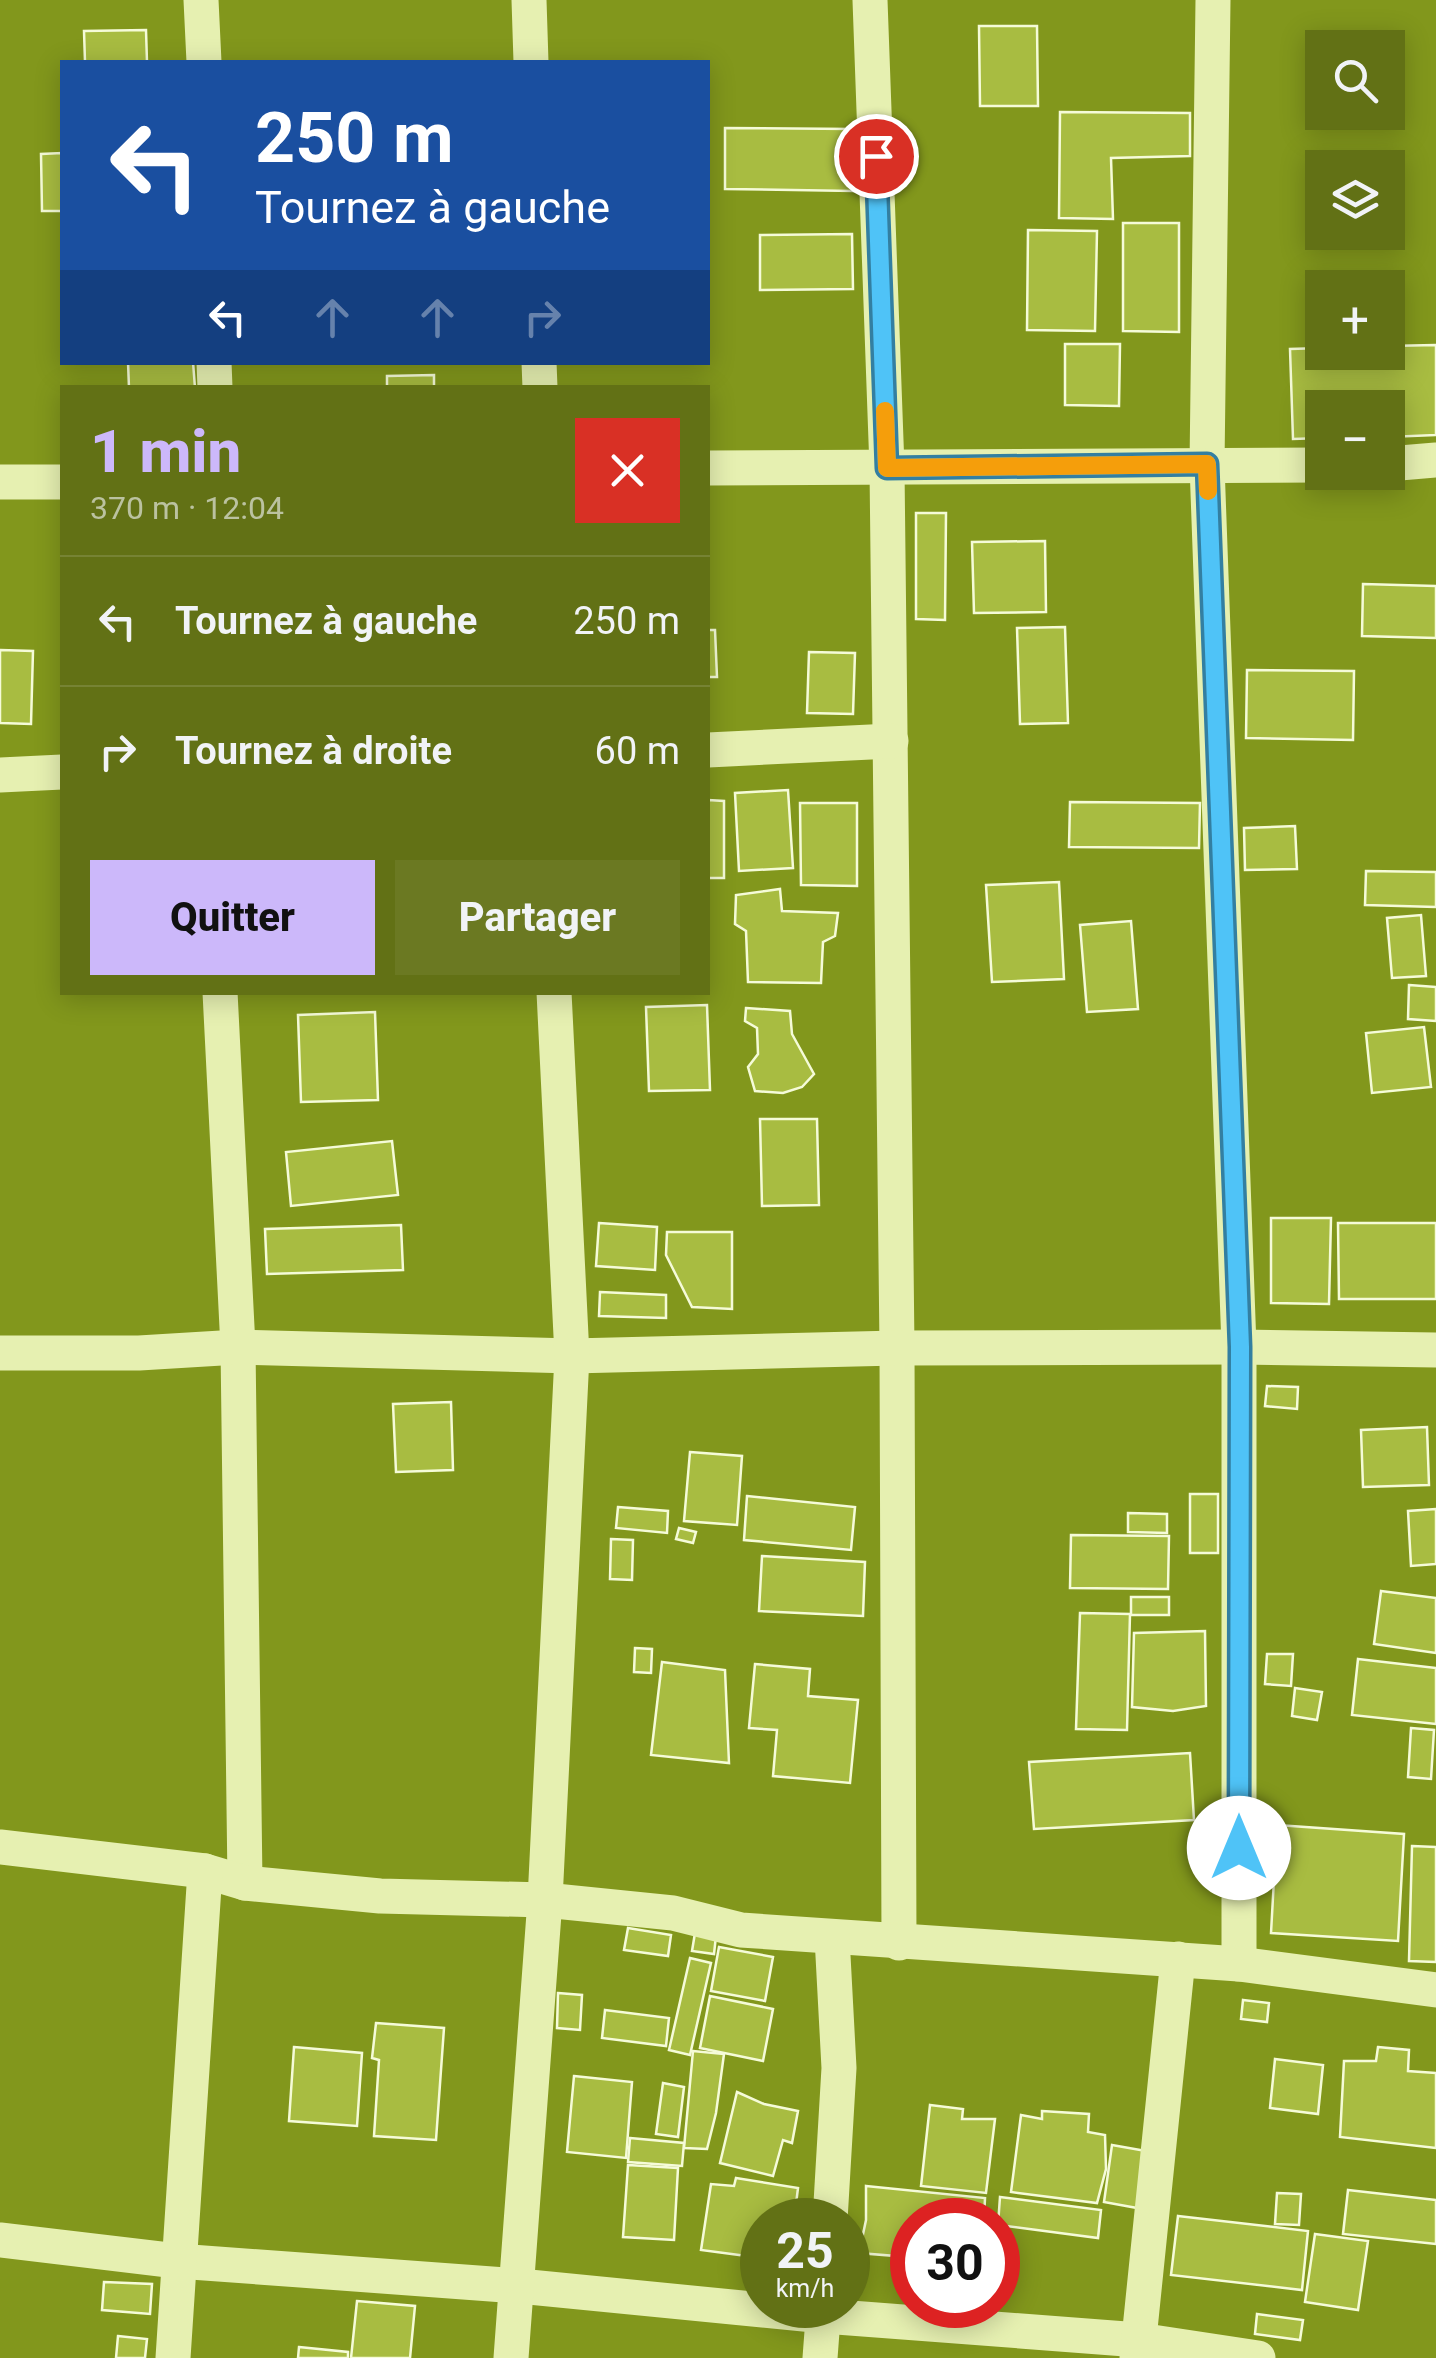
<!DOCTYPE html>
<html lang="fr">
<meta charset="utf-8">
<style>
:root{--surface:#627115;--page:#6b7922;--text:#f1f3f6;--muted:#bbc2a0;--line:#768334;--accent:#ccb8fa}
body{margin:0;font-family:Roboto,sans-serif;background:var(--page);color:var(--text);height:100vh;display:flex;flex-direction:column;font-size:38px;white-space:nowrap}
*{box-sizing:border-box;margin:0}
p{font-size:32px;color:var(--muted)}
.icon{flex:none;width:55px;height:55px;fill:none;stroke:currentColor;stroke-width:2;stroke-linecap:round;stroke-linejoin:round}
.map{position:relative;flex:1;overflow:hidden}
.details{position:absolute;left:60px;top:385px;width:650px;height:610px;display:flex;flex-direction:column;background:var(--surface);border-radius:0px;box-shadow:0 5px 25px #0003}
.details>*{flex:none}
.banner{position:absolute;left:60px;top:60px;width:650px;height:305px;border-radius:0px;box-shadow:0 5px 25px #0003;background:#1a4fa0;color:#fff;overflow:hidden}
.buttons{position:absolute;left:1305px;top:30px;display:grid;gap:20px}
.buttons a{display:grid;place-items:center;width:100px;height:100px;border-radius:0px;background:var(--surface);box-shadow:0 5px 25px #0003;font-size:50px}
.speed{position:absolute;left:740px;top:2198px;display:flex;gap:20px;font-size:50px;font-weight:700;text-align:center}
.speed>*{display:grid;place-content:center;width:130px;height:130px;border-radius:50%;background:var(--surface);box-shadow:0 5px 25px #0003;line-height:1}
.speed small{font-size:25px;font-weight:400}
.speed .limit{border:15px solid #d22;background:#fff;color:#111}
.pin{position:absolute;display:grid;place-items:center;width:85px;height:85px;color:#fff;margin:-42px;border:5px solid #fff;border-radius:50%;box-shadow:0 2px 10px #0007}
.me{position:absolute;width:110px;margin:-55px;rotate:0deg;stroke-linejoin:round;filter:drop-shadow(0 0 8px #0008)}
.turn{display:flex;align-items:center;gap:35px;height:210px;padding:0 30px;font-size:45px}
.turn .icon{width:130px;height:130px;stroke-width:2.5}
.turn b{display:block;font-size:70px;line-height:85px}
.lanes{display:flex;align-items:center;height:95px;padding:0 30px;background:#0003;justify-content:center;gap:50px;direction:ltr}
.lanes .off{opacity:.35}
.round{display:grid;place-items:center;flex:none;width:105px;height:105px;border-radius:0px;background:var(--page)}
.head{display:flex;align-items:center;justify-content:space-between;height:170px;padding:0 30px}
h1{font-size:60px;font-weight:800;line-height:75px;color:var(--accent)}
.action{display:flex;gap:20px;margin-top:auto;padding:20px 30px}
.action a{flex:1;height:115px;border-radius:0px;background:var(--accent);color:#111;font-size:40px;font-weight:800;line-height:115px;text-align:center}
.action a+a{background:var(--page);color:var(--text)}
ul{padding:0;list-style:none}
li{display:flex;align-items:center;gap:30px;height:130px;padding:0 30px;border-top:2px solid var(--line)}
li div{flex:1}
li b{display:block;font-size:38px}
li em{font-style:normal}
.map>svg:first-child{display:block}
.building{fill:#a8bc41;stroke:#f5fbd8;stroke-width:2.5}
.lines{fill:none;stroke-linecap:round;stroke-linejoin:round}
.street{stroke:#e6f0b1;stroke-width:35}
.route-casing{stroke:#337fa1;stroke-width:25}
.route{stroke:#4fc3f7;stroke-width:18}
.slow{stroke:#f59e0b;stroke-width:18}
</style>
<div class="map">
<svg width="1436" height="2358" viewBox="0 0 1436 2358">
<rect width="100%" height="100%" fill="#82971c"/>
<!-- building -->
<g class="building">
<polygon points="979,26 1037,26 1038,106 980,106"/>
<polygon points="146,30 147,62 85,62 84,31"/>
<polygon points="1060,112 1190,113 1190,156 1111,158 1113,219 1059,218"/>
<polygon points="725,128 853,129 853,191 725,189"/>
<polygon points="62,153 62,211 42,211 41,154"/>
<polygon points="1123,223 1179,223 1179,332 1123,331"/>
<polygon points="1028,230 1097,231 1095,331 1027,330"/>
<polygon points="852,234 853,289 760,290 760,235"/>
<polygon points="1065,344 1120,344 1119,406 1065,405"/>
<polygon points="1436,345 1436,435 1388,437 1388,408 1322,408 1322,438 1293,439 1290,349 1322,348 1322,352 1388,352 1388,346"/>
<polygon points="128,362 193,362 195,388 129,388"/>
<polygon points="434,375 434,388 387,388 387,376"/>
<polygon points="916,513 946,513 945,620 916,619"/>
<polygon points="1045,541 1046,612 974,613 972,542"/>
<polygon points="1363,584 1436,586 1436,638 1362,636"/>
<polygon points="1065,627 1068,723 1020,724 1017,628"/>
<polygon points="708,630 715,630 717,677 708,677"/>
<polygon points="0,650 33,651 31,724 0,723"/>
<polygon points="809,652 855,653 853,714 807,713"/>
<polygon points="1247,670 1354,671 1353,740 1246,738"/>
<polygon points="788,790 793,868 739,871 735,793"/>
<polygon points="708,800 724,801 724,878 708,878"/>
<polygon points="1070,802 1200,803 1199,848 1069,847"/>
<polygon points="800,803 857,803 857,886 801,885"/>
<polygon points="1295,826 1297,869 1245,870 1244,828"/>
<polygon points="1366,871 1436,872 1436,907 1365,905"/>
<polygon points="1059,882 1064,979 992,982 986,885"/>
<polygon points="780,889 782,911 838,913 835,936 823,942 821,983 748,982 746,931 735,924 736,895"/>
<polygon points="1421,915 1426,976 1392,978 1387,918"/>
<polygon points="1131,921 1138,1009 1087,1012 1080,925"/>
<polygon points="1409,985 1436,987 1436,1021 1408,1019"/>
<polygon points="707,1005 710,1090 649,1091 646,1007"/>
<polygon points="746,1008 790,1011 792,1034 814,1074 802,1087 783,1093 755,1091 748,1067 758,1054 757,1028 745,1021"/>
<polygon points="375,1012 378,1100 301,1102 298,1015"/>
<polygon points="1424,1027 1431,1087 1372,1093 1366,1033"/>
<polygon points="760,1119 817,1119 819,1205 762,1206"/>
<polygon points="392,1141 398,1195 291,1206 286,1152"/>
<polygon points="1271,1218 1331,1218 1329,1304 1271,1303"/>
<polygon points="599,1223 657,1227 655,1270 596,1266"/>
<polygon points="1338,1223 1436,1223 1436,1299 1339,1299"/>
<polygon points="401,1225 403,1270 267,1274 265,1229"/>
<polygon points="667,1232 732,1232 732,1309 692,1307 666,1255"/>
<polygon points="600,1292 666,1295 666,1318 599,1316"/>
<polygon points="1267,1386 1298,1387 1297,1409 1265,1406"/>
<polygon points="451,1402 453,1470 396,1472 393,1404"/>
<polygon points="1427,1427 1429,1485 1363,1487 1361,1430"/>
<polygon points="690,1452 742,1456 737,1525 684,1521"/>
<rect x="1190" y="1494" width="28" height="59"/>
<polygon points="747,1496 855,1507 851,1550 744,1540"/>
<polygon points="618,1507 668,1511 667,1533 616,1528"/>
<polygon points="1436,1509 1436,1564 1411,1566 1408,1511"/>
<polygon points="1128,1513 1167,1514 1167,1533 1128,1532"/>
<polygon points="679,1528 696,1532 693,1543 676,1539"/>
<polygon points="1071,1535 1169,1536 1168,1589 1070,1588"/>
<polygon points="611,1539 633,1540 632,1580 610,1579"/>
<polygon points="762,1556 865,1562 863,1616 759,1611"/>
<polygon points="1381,1591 1436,1598 1436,1653 1374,1644"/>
<rect x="1131" y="1597" width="38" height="18"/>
<polygon points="1080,1613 1130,1614 1127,1730 1076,1729"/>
<polygon points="1205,1631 1206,1706 1173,1711 1132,1707 1134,1633"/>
<polygon points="635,1648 652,1649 651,1673 634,1672"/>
<polygon points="1267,1654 1293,1654 1291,1686 1265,1684"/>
<polygon points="1358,1659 1436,1668 1436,1724 1352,1715"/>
<polygon points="662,1662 725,1670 729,1763 651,1755"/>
<polygon points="755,1664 810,1669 808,1696 858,1700 850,1783 773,1776 777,1730 749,1728"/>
<polygon points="1295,1688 1322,1692 1317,1720 1292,1716"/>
<polygon points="1411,1728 1434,1730 1431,1779 1408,1777"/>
<polygon points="1190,1753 1194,1820 1034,1829 1029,1762"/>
<polygon points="1277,1825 1404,1834 1398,1941 1271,1933"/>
<polygon points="1412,1846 1436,1847 1436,1962 1409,1961"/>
<polygon points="628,1928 671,1935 668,1956 624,1950"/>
<polygon points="695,1933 716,1936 714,1954 692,1951"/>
<polygon points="719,1947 773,1957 765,2001 711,1991"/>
<polygon points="690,1958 711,1963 690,2055 669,2050"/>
<polygon points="558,1993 582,1995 580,2030 557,2028"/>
<polygon points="710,1996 773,2009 763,2061 700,2048"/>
<polygon points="1243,2000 1269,2003 1267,2022 1241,2019"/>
<polygon points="605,2010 669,2018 666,2046 602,2038"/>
<polygon points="376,2023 444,2028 436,2140 374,2136 379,2060 372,2058"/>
<polygon points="294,2047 362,2053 357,2126 289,2121"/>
<polygon points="1378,2047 1409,2050 1408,2071 1436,2073 1436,2148 1340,2137 1344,2061 1376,2061"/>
<polygon points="693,2051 724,2054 716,2113 707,2149 684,2148"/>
<polygon points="1275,2059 1323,2065 1318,2114 1270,2108"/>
<polygon points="574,2076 632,2082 626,2158 567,2152"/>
<polygon points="663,2083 684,2087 678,2137 656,2134"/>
<polygon points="737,2092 764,2104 798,2111 792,2143 783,2140 773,2176 720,2163"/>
<polygon points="930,2105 963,2109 962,2119 995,2119 986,2193 921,2186"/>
<polygon points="1042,2111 1089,2114 1088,2132 1105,2135 1106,2169 1097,2203 1011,2192 1021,2115 1042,2119"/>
<polygon points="630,2138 684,2143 682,2166 628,2162"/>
<polygon points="1112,2145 1146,2151 1137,2208 1104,2202"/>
<polygon points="628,2165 678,2168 674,2240 623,2237"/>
<polygon points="736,2178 798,2188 794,2220 762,2220 762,2258 701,2250 711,2184 734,2186"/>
<polygon points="866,2186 985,2198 984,2220 912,2220 912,2266 894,2265 895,2256 859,2253 866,2220"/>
<polygon points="1348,2190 1436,2200 1436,2244 1343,2234"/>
<polygon points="1277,2193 1301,2194 1299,2225 1275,2224"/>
<polygon points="1000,2197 1101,2210 1098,2238 998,2225"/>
<polygon points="1178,2216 1308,2231 1302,2290 1171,2275"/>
<polygon points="1315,2234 1368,2241 1358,2310 1305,2302"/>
<polygon points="104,2282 152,2284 150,2314 102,2310"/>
<polygon points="357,2301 415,2306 410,2358 351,2358"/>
<polygon points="1257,2314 1303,2320 1300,2340 1255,2334"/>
<polygon points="118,2336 147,2339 145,2358 116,2358"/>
<polygon points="299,2347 348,2352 348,2358 298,2358"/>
</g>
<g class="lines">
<!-- street -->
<g class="street">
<polyline points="201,0 204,62"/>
<polyline points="529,0 531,62"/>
<polyline points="870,0 887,468 897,1348 899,1943"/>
<polyline points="1213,0 1207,465 1239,1347 1239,1964"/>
<polyline points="214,362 215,388"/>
<polyline points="539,362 540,388"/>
<polyline points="1388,464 1436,460"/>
<polyline points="708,468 1322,465"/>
<polyline points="0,482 62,482"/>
<polyline points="708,750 891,741"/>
<polyline points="0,775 62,772"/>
<polyline points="220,992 238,1347 245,1883"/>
<polyline points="0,1353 139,1353 238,1347 572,1356 897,1348 1239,1347 1436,1350"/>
<polyline points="0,1847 205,1871 245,1883 380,1896 545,1900 673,1913 741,1930 1239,1964 1436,1990"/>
<polyline points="830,2220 839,2068 832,1937"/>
<polyline points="0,2240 177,2261 519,2286 824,2316 1139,2340 1258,2358"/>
<polyline points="173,2358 205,1871"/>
<polyline points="511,2358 545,1900 572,1356 554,992"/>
<polyline points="820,2358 824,2305"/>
<polyline points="1137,2358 1178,1959"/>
</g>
</g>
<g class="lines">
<defs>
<polyline id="route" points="876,156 887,468 1207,464 1240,1347 1239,1848"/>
</defs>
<!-- route casing -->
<use href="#route" class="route-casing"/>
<!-- route -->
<use href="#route" class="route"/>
<!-- slow -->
<polyline class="slow" points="885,411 887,468 1207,464 1208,491"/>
</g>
</svg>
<div class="buttons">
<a><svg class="icon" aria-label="search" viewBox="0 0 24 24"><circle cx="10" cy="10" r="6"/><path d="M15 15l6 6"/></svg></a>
<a><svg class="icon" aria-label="layers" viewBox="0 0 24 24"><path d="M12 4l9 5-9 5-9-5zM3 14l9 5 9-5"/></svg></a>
<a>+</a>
<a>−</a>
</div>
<div class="speed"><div>25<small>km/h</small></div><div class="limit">30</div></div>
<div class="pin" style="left:876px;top:156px;background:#d93025"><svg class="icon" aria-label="arrive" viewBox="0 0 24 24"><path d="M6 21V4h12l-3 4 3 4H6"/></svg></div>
<svg class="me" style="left:1239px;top:1848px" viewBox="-20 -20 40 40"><circle r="19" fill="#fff"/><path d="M0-13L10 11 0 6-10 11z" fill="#4fc3f7"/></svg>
<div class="banner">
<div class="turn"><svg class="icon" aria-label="left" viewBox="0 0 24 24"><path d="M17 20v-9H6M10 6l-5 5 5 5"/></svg><div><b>250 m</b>Tournez à gauche</div></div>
<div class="lanes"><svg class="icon" aria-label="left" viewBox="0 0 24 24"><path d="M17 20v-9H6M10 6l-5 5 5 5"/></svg><svg class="icon off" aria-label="ahead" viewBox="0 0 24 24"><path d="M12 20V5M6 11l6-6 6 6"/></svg><svg class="icon off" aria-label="ahead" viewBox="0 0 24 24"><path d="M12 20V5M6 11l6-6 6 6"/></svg><svg class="icon off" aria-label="right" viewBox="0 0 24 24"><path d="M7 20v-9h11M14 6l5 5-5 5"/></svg></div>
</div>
<section class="details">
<div class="head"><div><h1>1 min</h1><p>370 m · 12:04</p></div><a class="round" style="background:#d93025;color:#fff"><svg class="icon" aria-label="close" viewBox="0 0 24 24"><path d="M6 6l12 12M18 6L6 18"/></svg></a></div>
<ul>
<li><svg class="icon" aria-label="left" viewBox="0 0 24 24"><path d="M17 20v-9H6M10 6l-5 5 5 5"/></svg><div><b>Tournez à gauche</b></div><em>250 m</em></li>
<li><svg class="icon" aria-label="right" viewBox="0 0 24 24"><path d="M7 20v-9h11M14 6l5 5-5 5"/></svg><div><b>Tournez à droite</b></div><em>60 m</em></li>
</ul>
<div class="action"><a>Quitter</a><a>Partager</a></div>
</section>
</div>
